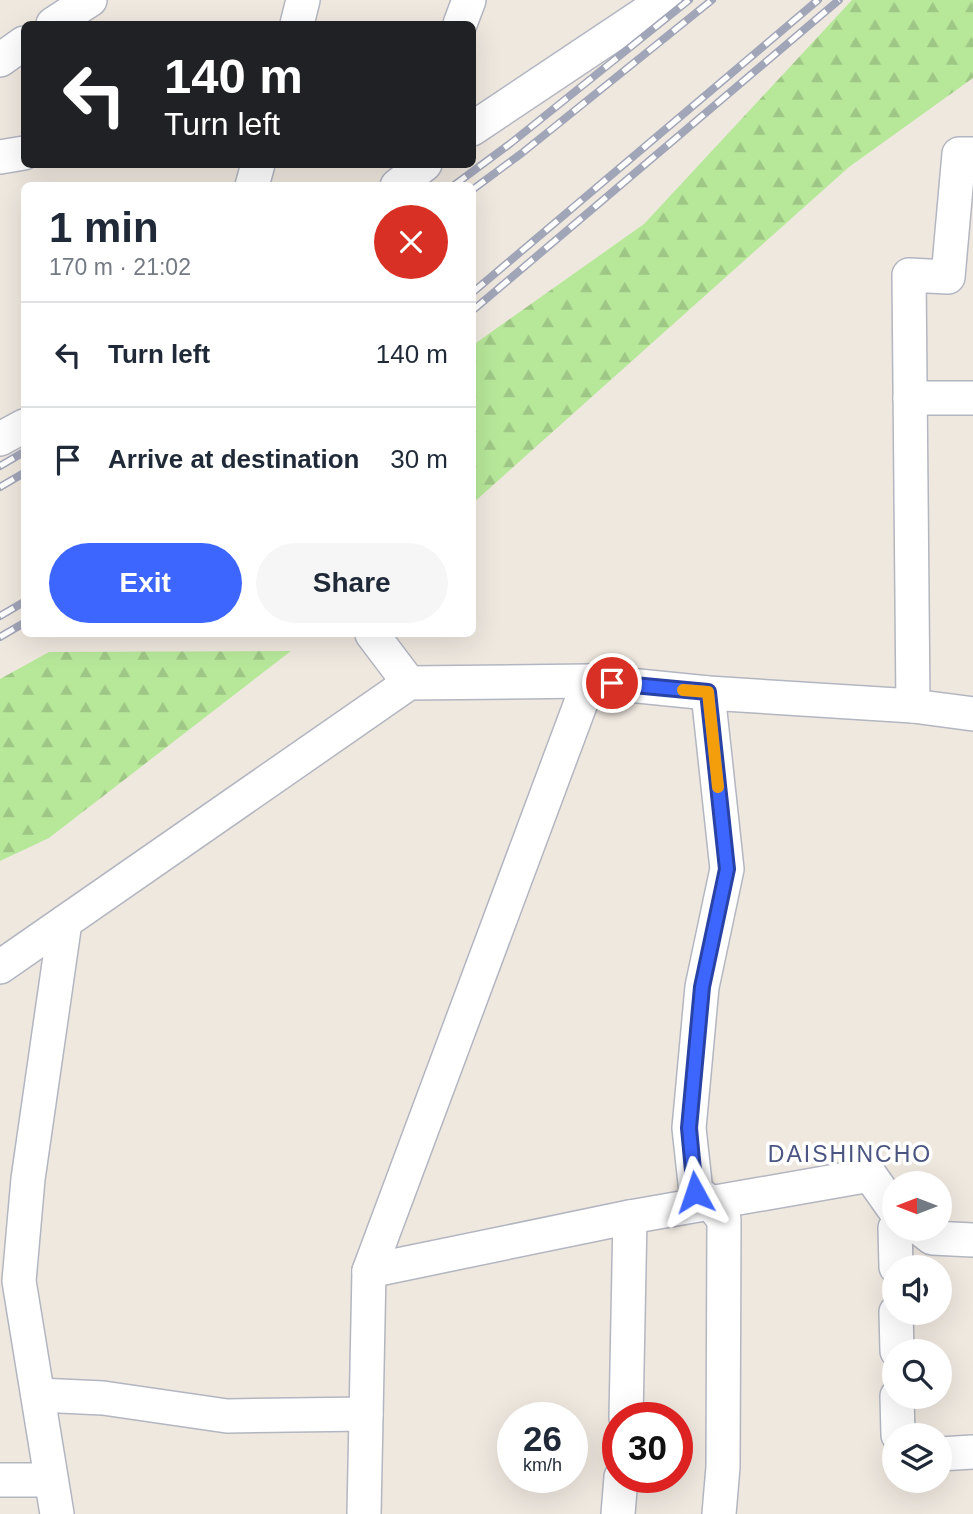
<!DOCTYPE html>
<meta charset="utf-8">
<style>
:root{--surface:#fff;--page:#f6f6f7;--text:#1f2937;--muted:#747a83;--line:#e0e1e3;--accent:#3d66ff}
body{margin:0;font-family:Arial,sans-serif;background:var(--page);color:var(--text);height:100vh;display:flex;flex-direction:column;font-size:26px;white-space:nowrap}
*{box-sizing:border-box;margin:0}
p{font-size:23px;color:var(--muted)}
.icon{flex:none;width:38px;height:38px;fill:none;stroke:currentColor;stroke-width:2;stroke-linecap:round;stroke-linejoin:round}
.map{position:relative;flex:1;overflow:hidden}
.sheet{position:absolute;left:21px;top:182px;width:455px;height:455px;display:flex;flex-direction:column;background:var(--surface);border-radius:10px;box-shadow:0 7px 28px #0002}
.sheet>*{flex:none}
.banner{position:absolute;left:21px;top:21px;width:455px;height:147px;border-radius:10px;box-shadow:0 7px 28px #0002;background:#202124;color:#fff;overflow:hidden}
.needle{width:46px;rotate:270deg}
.buttons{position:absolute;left:882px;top:1171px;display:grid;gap:14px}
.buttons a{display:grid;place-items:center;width:70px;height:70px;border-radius:50%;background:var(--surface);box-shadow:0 7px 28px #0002;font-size:35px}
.speed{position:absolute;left:497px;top:1402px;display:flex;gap:14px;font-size:35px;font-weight:700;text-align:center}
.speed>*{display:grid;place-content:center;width:91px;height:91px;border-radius:50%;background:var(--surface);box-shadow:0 7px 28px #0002;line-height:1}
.speed small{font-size:18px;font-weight:400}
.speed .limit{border:10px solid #d22;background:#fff;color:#111}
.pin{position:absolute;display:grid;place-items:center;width:60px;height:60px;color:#fff;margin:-30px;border:4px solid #fff;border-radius:50%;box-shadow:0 2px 7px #0007}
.me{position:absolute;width:77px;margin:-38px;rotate:355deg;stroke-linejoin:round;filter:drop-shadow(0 0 5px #0008)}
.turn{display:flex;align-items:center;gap:24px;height:147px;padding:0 28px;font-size:32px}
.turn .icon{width:91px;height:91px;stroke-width:2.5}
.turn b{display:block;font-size:49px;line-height:60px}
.round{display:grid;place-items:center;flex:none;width:74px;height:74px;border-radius:37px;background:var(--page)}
.summary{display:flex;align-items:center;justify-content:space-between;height:119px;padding:0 28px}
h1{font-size:42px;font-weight:600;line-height:52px}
.primary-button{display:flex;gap:14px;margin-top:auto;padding:14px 28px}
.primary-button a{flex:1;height:80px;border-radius:42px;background:var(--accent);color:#fff;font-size:28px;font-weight:600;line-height:80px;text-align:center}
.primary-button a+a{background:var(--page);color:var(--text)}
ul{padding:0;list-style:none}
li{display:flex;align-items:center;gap:21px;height:105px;padding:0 28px;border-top:2px solid var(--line)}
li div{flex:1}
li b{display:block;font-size:26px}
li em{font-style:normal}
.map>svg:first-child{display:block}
.forest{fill:url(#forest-firs)}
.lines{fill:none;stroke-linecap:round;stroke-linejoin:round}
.minor-casing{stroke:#b3b6c1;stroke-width:36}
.minor{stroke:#fff;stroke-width:33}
.rail-casing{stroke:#a1a5b8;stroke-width:8}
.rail{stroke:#fff;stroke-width:5;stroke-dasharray:16;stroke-linecap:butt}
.route-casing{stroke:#2842a6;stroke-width:18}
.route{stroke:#3d66ff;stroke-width:12}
.slow{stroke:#f59e0b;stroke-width:12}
.labels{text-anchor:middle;stroke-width:7;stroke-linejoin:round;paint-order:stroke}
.neighbourhood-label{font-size:23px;letter-spacing:2px;fill:#4a5681;stroke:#fff}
</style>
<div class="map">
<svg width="973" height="1514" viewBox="0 0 973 1514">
<defs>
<pattern id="forest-firs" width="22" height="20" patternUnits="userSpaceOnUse" patternTransform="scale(1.75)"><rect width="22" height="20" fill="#b7e89a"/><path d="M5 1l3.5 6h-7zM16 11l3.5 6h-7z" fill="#9ec785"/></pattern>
</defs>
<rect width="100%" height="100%" fill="#efe8df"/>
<!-- forest -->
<g class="forest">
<polygon points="852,0 973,0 973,78 849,167 473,503 473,345 644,224"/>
<polygon points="291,651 49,838 0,861 0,679 49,652"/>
</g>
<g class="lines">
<defs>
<g id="minor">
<polyline points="53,24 90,0"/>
<polyline points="297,24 303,0"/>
<polyline points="460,24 469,0"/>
<polyline points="0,60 24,43"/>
<polyline points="472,129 665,0"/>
<polyline points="0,157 24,153"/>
<polyline points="252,186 258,164"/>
<polyline points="397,186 425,164"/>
<polyline points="910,398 973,398"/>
<polyline points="0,439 24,426"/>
<polyline points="372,634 409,683"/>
<polyline points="708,693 727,869 702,987 689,1128 696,1192 710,1202 724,1220 723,1467 719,1514"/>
<polyline points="913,706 909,275 948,277 959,154 973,154"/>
<polyline points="0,967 409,683 589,681 708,693 913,706 973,714"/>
<polyline points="895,1228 896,1267"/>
<polyline points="919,1228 932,1238 973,1240"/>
<polyline points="369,1271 630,1217 870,1175 894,1209"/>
<polyline points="896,1312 897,1351"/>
<polyline points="38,1395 103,1398 227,1416 366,1414"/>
<polyline points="897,1396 898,1435"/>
<polyline points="626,1418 630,1217"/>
<polyline points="940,1454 973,1452"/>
<polyline points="0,1480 51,1480"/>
<polyline points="57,1514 19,1281 28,1179 65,922"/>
<polyline points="364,1514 369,1271 589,681"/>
<polyline points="618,1514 621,1477"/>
</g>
</defs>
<!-- minor casing -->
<use href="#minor" class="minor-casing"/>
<!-- minor -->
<use href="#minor" class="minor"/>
<defs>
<g id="rail">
<polyline points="453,186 511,143 689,0"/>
<polyline points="472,190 522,153 712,0"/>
<polyline points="472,293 818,0"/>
<polyline points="472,311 839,0"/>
<polyline points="0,466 24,452"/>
<polyline points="0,487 24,473"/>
<polyline points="0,616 24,602"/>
<polyline points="0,637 24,623"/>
</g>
</defs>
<!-- rail casing -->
<use href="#rail" class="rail-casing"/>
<!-- rail -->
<use href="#rail" class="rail"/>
</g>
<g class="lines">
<defs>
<polyline id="route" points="612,683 708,692 727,869 702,987 689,1128 695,1192"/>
</defs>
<!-- route casing -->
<use href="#route" class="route-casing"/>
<!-- route -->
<use href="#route" class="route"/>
<!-- slow -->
<polyline class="slow" points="683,690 708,692 718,787"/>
</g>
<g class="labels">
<!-- neighbourhood labels -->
<g class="neighbourhood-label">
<text x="850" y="1162">DAISHINCHO</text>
</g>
</g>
</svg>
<div class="buttons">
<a><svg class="needle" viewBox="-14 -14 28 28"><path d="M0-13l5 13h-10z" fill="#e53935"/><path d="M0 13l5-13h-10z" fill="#747a83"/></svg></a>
<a><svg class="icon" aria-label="sound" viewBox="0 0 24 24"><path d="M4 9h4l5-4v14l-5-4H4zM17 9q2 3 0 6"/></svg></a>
<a><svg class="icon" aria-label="search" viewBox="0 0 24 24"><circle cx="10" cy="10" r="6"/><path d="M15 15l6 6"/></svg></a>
<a><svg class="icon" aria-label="layers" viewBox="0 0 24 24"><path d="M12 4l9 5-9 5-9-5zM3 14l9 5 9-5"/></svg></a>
</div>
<div class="speed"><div>26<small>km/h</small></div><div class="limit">30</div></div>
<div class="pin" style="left:612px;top:683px;background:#d93025"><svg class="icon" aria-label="arrive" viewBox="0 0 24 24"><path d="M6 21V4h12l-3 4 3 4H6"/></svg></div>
<svg class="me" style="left:695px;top:1192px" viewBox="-20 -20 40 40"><path d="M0-17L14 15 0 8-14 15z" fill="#3d66ff" stroke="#fff" stroke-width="4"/></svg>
<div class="banner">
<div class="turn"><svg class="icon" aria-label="left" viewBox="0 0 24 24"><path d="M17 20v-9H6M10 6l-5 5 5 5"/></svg><div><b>140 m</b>Turn left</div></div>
</div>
<section class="sheet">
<div class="summary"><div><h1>1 min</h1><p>170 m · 21:02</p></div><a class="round" style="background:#d93025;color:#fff"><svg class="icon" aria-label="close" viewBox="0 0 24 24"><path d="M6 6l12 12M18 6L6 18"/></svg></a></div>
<ul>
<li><svg class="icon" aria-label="left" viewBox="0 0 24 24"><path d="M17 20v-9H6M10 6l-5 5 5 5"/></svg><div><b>Turn left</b></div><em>140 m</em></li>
<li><svg class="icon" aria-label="arrive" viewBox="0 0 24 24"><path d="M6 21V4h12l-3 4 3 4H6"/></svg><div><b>Arrive at destination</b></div><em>30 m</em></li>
</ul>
<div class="primary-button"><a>Exit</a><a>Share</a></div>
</section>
</div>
